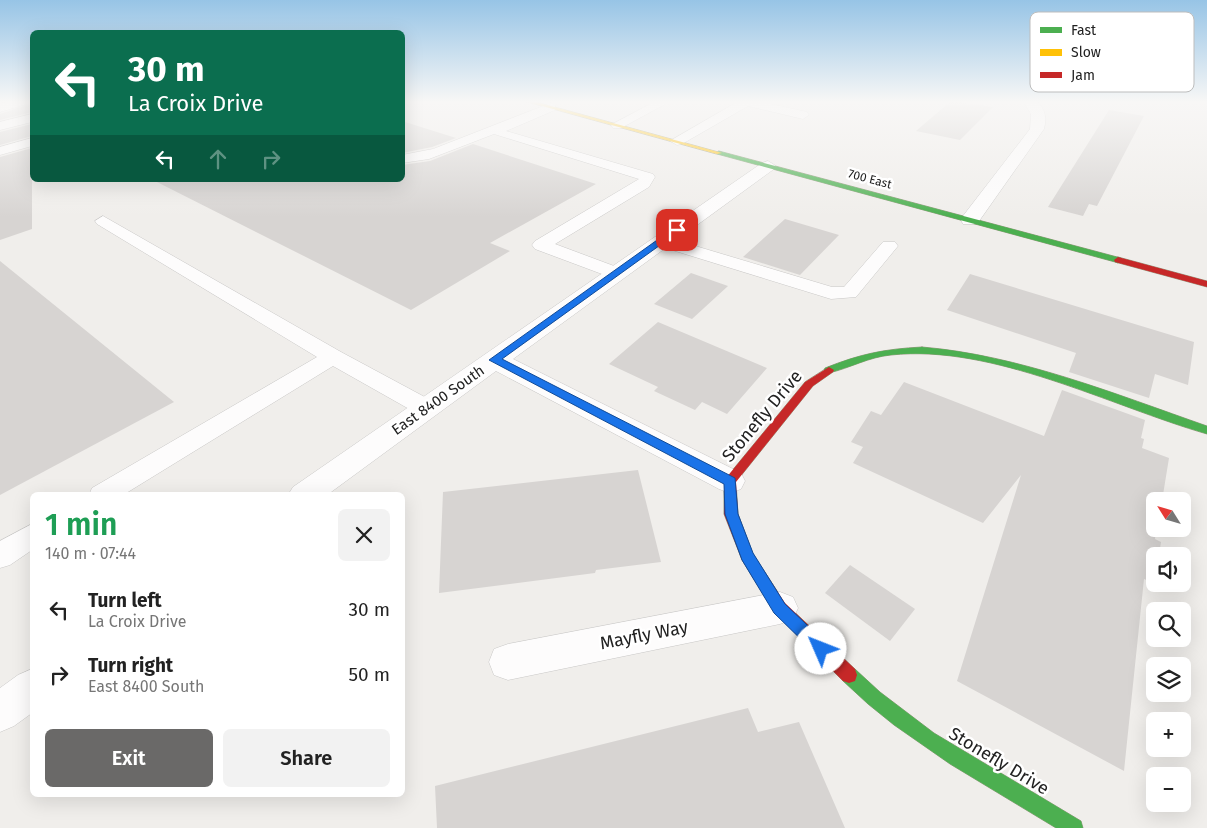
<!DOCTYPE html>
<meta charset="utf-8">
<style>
:root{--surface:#fff;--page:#f2f2f2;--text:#222;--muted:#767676;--accent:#6a6968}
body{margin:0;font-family:"Fira Sans",sans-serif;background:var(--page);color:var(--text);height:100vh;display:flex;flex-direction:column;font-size:19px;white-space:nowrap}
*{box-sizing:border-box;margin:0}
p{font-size:16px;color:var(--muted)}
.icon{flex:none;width:28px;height:28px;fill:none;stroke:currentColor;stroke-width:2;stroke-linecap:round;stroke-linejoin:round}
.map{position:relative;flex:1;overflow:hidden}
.sheet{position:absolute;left:30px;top:492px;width:375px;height:305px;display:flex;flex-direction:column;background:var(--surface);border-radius:8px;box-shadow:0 5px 20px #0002}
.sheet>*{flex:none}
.hud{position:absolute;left:30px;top:30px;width:375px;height:152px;border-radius:8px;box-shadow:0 5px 20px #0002;background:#0b6e4f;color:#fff;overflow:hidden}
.needle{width:32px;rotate:307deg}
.tools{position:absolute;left:1146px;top:492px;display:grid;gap:10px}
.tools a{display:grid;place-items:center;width:45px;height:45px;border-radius:8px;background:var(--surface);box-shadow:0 5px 20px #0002;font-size:25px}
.pin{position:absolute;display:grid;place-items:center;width:42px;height:42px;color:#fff;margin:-21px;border-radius:10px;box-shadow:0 2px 8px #0006}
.me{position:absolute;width:55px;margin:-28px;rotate:314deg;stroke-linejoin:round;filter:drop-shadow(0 0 4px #0008)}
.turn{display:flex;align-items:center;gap:18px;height:105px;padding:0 15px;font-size:22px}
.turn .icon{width:65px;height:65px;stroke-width:2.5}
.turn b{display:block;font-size:35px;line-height:42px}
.lanes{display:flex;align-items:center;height:48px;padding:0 15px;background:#0003;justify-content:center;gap:25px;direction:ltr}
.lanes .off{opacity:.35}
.round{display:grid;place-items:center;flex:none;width:52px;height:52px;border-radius:8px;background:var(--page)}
.headline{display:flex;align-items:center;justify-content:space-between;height:85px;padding:0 15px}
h1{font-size:30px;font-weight:600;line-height:38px;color:#1e9e55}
.primary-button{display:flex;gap:10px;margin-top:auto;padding:10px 15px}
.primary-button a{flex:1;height:58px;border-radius:8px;background:var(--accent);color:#fff;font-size:20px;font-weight:600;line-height:58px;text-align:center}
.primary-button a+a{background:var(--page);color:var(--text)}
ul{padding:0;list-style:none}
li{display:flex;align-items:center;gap:15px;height:65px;padding:0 15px}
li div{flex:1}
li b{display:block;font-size:19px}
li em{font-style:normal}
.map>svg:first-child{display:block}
.building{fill:#d7d4d2}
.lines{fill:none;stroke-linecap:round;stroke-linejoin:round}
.lane-casing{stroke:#c9c8c7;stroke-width:1}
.street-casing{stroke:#c9c8c7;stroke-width:1}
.fast-casing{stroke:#999a82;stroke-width:1}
.slow-casing{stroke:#999a82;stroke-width:1}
.jam-casing{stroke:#999a82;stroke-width:1}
.lane{fill:#fdfcfc;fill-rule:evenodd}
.street{fill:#fdfcfc;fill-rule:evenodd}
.fast{fill:#4caf50;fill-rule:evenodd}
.slow{fill:#ffc107;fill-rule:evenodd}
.jam{fill:#c62828;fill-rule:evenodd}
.route{fill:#1a73e8;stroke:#114b97}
.labels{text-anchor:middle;stroke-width:5;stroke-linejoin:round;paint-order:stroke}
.far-street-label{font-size:12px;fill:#222;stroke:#fff}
.street-label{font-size:15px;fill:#222;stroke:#fff}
.near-street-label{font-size:18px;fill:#222;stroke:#fff}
.key{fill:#fff;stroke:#bdbdbd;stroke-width:1}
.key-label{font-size:14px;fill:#222}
</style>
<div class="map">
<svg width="1207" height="828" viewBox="0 0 1207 828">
<rect width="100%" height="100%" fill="#f0eeeb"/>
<!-- building -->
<g class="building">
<polygon points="951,101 993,107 960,140 916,131"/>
<polygon points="32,103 32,112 0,120 0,114"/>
<polygon points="1109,110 1144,116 1097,206 1089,204 1083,216 1048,207"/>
<polygon points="402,121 456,138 432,147 402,153"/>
<polygon points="32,124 32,136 0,145 0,132"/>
<polygon points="473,144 596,184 490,243 510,251 411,310 153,180 402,180 402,165 430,161"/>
<polygon points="32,148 32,229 0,240 0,157"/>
<polygon points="785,219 839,235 800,275 743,257"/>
<polygon points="0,261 174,402 0,495"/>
<polygon points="691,273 728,286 692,319 654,304"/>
<polygon points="970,274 1194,342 1188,385 1155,374 1149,398 1069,372 1076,353 947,310"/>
<polygon points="658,322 767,368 727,414 702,402 695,410 654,391 658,387 609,364"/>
<polygon points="904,382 1044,436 1062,390 1145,420 1141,438 1144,439 1142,448 1169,458 1162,501 1155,501 1156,529 1155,539 1161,542 1159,556 1155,556 1154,583 1144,579 1124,771 957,681 1021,475 983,523 853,463 863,447 851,442 871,411 881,415"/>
<polygon points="638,470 661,562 596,570 595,573 439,593 443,492"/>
<polygon points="850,565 915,609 890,641 825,593"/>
<polygon points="748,708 758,732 799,722 845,828 437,828 435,786"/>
</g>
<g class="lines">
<defs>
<g id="lane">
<polygon points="13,101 32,101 30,103 0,112 0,104"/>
<polygon points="656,101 671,101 621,128 613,128 611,125"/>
<polygon points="739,101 757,101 807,112 809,115 803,119 748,106 682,144 677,145 670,141"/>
<polygon points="551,103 555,104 555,110 506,131 653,174 655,177 649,187 555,244 622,269 625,273 622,277 610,277 535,249 532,245 535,241 639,179 494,134 429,159 402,163 402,155 433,149"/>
<polygon points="32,114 32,122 0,130 0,122"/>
<polygon points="32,138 32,146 0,155 0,147"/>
<polygon points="103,216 341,352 434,402 438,408 434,414 426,416 418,414 333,366 123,495 89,495 92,488 317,357 97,224 95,221"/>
<polygon points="662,236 832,287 844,287 883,242 895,242 898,246 856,297 831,299 656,245 653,241 656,237"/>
<polygon points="32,524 32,550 10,565 0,568 0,541"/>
</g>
<g id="street">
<path d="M1023,101H1037C1045,110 1047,117 1044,129L977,224H963L961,220L963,216L1030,129L1031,114Z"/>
<polygon points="768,161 776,166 774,169 513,359 741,473 745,481 741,489 730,493 719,489 496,371 327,495 288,495 293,487 762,163"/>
<polygon points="780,592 793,597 798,608 793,619 780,624 508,680 494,675 489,662 494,649 508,644"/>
<polygon points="32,669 32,713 14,726 0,732 0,688 18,675"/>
</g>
<g id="fast">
<polygon points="719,151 1121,258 1122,260 1118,263 1115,262 717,154 716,153"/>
<path d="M922,347C1019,355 1115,394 1207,426V434C1110,406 993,344 891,355C869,357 850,368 829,373L824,370L825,368C860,354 884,349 922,347Z"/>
<polygon points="849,667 855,669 880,692 934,733 1081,821 1083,828 1056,828 950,764 894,725 868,704 843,681 841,675 843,669"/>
</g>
<polygon id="slow" points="524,101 533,101 722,153 717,154"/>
<g id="jam">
<polygon points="1118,257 1207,281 1207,287 1115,262 1114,260"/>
<polygon points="829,367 834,370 833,372 813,386 736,482 738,514 753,554 785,603 855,669 857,675 855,681 849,683 843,681 775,613 742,560 724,514 724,481 726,478 805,382"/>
</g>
</defs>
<!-- lane casing -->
<use href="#lane" class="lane-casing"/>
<!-- street casing -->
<use href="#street" class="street-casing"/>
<!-- fast casing -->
<use href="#fast" class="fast-casing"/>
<!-- slow casing -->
<use href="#slow" class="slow-casing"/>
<!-- jam casing -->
<use href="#jam" class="jam-casing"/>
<!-- lane -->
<use href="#lane" class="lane"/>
<!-- street -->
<use href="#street" class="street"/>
<!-- fast -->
<use href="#fast" class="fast"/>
<!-- slow -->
<use href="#slow" class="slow"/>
<!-- jam -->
<use href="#jam" class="jam"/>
</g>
<!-- sky -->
<linearGradient id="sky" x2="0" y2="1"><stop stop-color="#97c4e6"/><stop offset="0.47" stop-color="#f8f7f6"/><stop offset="1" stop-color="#f8f7f6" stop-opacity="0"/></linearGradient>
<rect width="1207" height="217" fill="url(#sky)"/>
<!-- route -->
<polygon class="route" points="674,228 681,230 502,359 735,478 738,514 753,553 785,604 827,644 829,649 827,654 821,656 816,654 774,613 742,560 725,514 724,484 489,360"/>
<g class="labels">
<!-- far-street labels -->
<g class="far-street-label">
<text transform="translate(870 179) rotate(15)" y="4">700 East</text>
</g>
<!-- street labels -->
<g class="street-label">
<text transform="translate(438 400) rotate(-35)" y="5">East 8400 South</text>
</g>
<!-- near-street labels -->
<g class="near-street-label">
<text transform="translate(762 416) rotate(-50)" y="6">Stonefly Drive</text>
<text transform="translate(644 635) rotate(-11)" y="6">Mayfly Way</text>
<text transform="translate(999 761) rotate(31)" y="6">Stonefly Drive</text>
</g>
</g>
<!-- legend -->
<rect x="1030" y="12" width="164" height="80" rx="8" class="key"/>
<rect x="1040" y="27" width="22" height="6" fill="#4caf50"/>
<rect x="1040" y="49" width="22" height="7" fill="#ffc107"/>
<rect x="1040" y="72" width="22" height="6" fill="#c62828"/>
<g class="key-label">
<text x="1071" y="35">Fast</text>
<text x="1071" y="57">Slow</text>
<text x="1071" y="80">Jam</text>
</g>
</svg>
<div class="tools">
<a><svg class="needle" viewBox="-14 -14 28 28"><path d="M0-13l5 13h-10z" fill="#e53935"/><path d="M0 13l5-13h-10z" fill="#767676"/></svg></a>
<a><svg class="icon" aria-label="sound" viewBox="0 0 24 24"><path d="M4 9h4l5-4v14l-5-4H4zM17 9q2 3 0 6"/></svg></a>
<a><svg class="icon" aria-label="search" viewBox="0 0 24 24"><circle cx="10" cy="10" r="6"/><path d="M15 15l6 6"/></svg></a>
<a><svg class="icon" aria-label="layers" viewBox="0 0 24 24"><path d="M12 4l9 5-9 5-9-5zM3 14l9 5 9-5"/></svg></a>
<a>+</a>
<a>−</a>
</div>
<div class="pin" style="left:677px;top:230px;background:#d93025"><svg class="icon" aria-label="arrive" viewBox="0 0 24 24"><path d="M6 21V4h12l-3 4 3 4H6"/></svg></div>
<svg class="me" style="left:821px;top:649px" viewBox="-20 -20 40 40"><circle r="19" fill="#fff"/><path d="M0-13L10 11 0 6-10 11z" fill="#1a73e8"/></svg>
<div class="hud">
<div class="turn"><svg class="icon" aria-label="left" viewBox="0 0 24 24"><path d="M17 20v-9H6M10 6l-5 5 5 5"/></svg><div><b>30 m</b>La Croix Drive</div></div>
<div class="lanes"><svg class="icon" aria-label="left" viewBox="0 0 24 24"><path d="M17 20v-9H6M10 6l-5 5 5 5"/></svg><svg class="icon off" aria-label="ahead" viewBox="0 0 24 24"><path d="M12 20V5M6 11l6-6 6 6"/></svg><svg class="icon off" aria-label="right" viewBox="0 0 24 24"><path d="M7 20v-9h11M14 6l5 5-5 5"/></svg></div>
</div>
<section class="sheet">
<div class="headline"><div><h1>1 min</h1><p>140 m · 07:44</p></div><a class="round"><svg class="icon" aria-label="close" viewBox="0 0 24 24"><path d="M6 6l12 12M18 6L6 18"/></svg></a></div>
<ul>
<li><svg class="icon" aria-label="left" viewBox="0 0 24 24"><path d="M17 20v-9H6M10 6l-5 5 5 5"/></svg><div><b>Turn left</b><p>La Croix Drive</p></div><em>30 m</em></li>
<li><svg class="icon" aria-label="right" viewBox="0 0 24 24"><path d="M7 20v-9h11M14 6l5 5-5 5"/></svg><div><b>Turn right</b><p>East 8400 South</p></div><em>50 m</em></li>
</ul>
<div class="primary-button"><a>Exit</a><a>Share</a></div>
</section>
</div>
